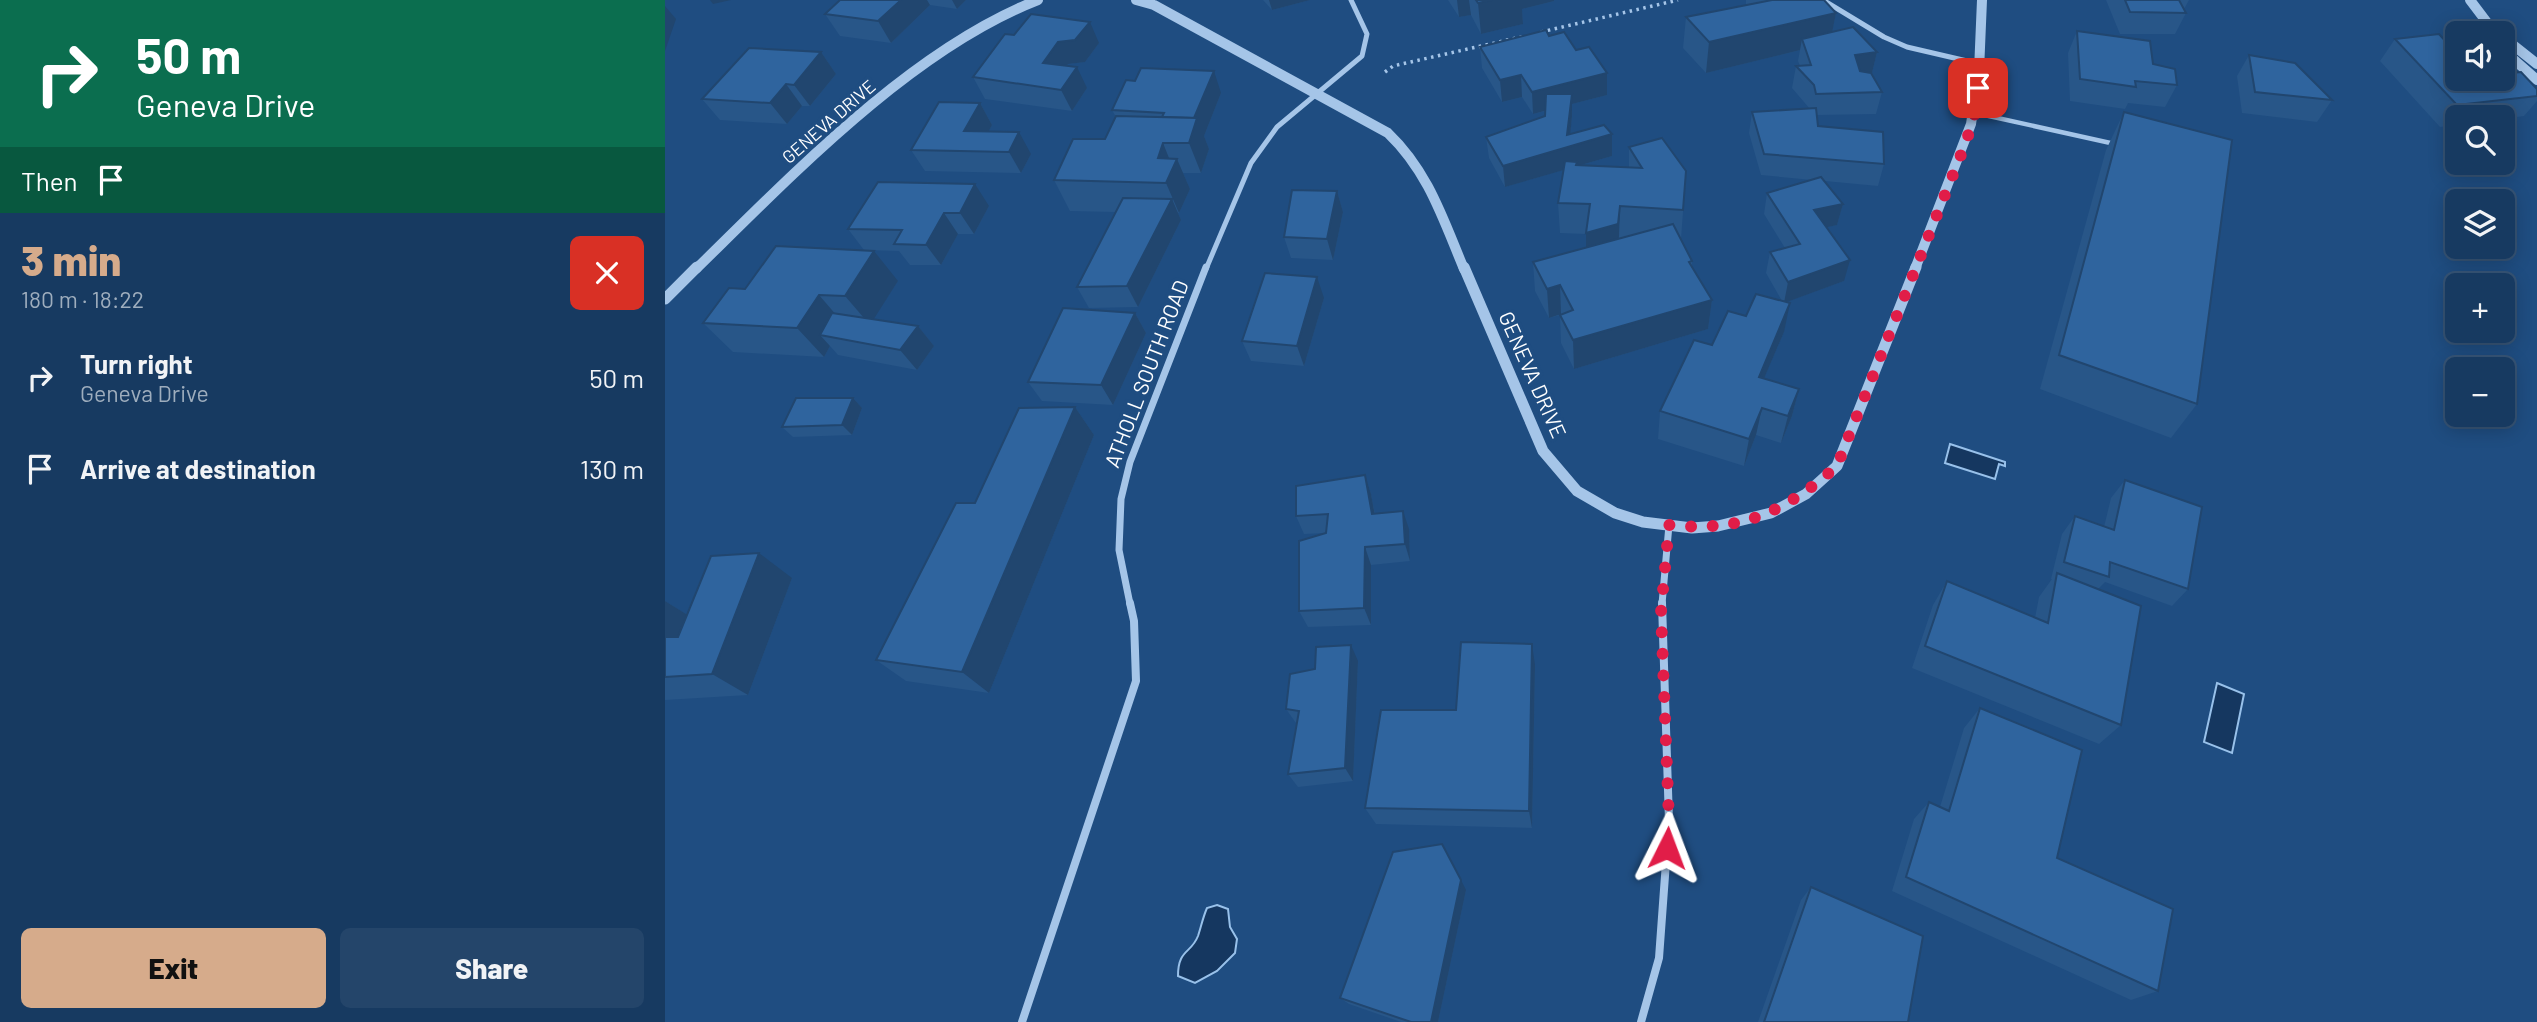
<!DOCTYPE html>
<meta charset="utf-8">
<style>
:root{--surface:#173a61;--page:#24456a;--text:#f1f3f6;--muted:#9eadbd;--line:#365476;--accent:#d6ab8b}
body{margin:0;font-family:Barlow,sans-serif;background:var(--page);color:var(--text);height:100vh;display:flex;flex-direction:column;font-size:26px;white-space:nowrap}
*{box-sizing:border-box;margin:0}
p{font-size:23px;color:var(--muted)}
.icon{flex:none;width:38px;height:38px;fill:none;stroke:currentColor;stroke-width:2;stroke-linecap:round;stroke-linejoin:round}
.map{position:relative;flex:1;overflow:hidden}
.details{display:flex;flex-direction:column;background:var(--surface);width:665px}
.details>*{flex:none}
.top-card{background:#0b6e4f;color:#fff;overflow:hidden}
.buttons{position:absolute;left:1780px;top:21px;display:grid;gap:14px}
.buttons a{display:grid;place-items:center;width:70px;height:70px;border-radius:10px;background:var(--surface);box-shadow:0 4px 18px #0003,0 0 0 2px var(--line);font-size:35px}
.pin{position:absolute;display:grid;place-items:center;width:60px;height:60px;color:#fff;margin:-30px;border-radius:14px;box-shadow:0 4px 10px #0006}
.me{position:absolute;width:77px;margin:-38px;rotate:3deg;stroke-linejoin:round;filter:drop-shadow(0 0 5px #0008)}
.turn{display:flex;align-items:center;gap:24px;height:147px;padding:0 21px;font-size:32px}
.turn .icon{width:91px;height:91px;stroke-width:2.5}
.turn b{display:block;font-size:49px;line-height:60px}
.then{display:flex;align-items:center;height:66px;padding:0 21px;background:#0003;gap:14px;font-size:26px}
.round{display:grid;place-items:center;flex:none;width:74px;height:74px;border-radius:10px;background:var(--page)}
.summary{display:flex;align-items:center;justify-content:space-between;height:119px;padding:0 21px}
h1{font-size:42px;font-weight:800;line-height:52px;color:var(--accent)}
.primary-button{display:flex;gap:14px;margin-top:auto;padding:14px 21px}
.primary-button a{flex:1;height:80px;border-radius:10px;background:var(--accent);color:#111;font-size:28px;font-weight:800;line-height:80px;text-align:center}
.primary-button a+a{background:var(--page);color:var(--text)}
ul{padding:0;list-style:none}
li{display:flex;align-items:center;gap:21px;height:91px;padding:0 21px}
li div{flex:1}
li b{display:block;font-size:26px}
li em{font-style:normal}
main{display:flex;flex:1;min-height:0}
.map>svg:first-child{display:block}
.water{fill:#153760;stroke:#98c1ea;stroke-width:2}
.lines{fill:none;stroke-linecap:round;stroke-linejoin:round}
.path{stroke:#a5c5e8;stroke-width:3.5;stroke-dasharray:2.5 4.5;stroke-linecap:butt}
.service{stroke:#a5c5e8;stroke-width:4.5}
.minor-far2{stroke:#a5c5e8;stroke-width:5}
.minor-far1{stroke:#a5c5e8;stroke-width:7}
.minor{stroke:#a5c5e8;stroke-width:8}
.tertiary-far1{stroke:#a5c5e8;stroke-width:10}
.tertiary{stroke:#a5c5e8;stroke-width:11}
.wall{fill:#285688}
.shaded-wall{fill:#21466f}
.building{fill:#2f649e;stroke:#21466f;stroke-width:2}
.route{stroke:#e11d48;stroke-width:12;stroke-dasharray:0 21.6}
.labels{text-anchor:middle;stroke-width:7;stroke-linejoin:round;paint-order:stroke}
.far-street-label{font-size:18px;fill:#fff;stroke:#1f4d81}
.street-label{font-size:21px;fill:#fff;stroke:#1f4d81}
</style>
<main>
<section class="details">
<div class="top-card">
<div class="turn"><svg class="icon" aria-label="right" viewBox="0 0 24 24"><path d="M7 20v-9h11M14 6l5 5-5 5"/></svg><div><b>50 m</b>Geneva Drive</div></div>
<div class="then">Then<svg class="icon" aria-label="arrive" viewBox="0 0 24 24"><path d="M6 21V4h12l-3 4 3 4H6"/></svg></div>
</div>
<div class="summary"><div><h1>3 min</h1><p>180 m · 18:22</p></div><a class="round" style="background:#d93025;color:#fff"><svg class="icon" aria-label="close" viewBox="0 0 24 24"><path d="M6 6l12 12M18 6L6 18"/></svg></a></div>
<ul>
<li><svg class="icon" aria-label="right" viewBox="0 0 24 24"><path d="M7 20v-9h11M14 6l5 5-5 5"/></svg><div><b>Turn right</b><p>Geneva Drive</p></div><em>50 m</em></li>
<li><svg class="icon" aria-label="arrive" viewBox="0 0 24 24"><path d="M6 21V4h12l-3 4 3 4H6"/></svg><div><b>Arrive at destination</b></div><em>130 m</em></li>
</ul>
<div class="primary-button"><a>Exit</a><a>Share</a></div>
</section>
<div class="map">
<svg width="1872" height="1022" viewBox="0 0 1872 1022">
<rect width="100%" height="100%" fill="#1f4d81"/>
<!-- water -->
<g class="water">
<polygon points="1285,444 1340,462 1340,466 1334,464 1330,479 1280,463"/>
<polygon points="1552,683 1579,694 1567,753 1539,742"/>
<path d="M552,905L563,909L565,927L572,939L570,953L552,971L530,983L513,976C513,949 526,954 533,936C536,927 538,917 542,908Z"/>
</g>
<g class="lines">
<!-- path -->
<g class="path">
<polyline points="876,32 1013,0"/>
<polyline points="720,72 728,66 860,36"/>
</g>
<!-- service -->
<polyline class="service" points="1310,113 1450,144"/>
<!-- minor-far2 -->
<g class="minor-far2">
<polyline points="1158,0 1219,37 1242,47 1315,64"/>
<polyline points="541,269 586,163 612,127 697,56 702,34 686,0"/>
</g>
<!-- minor-far1 -->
<g class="minor-far1">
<polyline points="465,604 454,550 456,499 465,462 541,267"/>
<polyline points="997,604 1004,525"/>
</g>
<!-- minor -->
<g class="minor">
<polyline points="357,1022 471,681 469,621 465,603"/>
<polyline points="976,1022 994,958 1004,821 997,603"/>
</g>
<!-- tertiary-far1 -->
<g class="tertiary-far1">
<path d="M471,0L489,5L723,133C763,171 778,219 799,269"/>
<polyline points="1805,0 1830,33"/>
<polyline points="1838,37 1872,64"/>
<polyline points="1838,45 1847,58 1872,80"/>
<path d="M31,269C127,175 247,49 373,0"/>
<polyline points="1250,269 1306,124 1314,71 1317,0"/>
</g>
<!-- tertiary -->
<g class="tertiary">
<polyline points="799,267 878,451 912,491 950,513 978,522 1027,528 1053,526 1106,513 1141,494 1172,466 1251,267"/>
<polyline points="0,299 32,267"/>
</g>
</g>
<!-- wall -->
<g class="wall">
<polygon points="175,0 301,0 292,9 265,5 226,43 175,36 160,14"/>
<polygon points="598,0 645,0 607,10"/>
<polygon points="783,0 889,0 889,1 857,9 858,24 816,34 806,15 794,17"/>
<polygon points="1081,0 1159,0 1171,13 1167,32 1212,52 1207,73 1217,92 1211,114 1152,115 1153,126 1219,164 1213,186 1160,181 1178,204 1172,225 1161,227 1179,281 1121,302 1119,332 1099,378 1134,389 1127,416 1116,443 1091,435 1079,466 993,439 995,411 1047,345 1081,316 1117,301 1101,273 1105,252 1120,248 1099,214 1102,193 1147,180 1096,175 1084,133 1087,112 1145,109 1127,88 1131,66 1135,66 1133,61 1135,50 1041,73 1018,48 1021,17 1081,5"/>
<polygon points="1441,0 1524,0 1519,9 1521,13 1510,34 1455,34"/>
<polygon points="1412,31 1488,64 1512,85 1500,107 1463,103 1460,109 1405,101 1403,53"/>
<polygon points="884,36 942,95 907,104 907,116 905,134 947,156 916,165 964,167 964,147 1021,171 1016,239 1027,261 1027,267 1047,300 1043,329 909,369 896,343 895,315 884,318 870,291 868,262 921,247 921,234 895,233 893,203 898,170 840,187 824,158 821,137 880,116 880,111 868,114 857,97 837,102 817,68 815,47"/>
<polygon points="1730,39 1792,79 1872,89 1872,101 1859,116 1838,119 1838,117 1792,117 1792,125 1775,127 1715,61"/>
<polygon points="434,43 420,62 403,64 402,65 422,88 407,111 320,99 308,77"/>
<polygon points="156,52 171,74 145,106 137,106 122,124 55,120 37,99"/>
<polygon points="1584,55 1667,100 1652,122 1577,113 1572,76"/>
<polygon points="556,93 539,136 544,149 536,173 518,173 525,189 514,213 513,213 516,220 473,307 424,308 412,287 450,212 405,211 389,180 440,139 451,117 447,110"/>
<polygon points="315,103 327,125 323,132 366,154 356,173 260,171 246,150"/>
<polygon points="1459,112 1532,404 1506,438 1375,389 1441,150"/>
<polygon points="672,191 678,212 668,260 626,258 619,237"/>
<polygon points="324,206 309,234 293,234 276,265 245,265 234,251 199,250 183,229"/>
<polygon points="233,281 208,319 253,326 269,346 252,370 173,355 165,346 159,357 68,352 38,323 80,289"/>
<polygon points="659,298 639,366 586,361 577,341"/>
<polygon points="470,313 481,333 448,405 377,401 363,382"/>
<polygon points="188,398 197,408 187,435 128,437 117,427"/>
<polygon points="410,407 429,435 324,693 241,681 211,660 310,503"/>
<polygon points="700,475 706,494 710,514 744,529 745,561 706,565 706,625 643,627 634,611 661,533 639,534 631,516"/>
<polygon points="1460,480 1523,589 1507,606 1440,582 1433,589 1456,725 1434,744 1247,668 1268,605 1282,581 1370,618 1374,597 1387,579 1386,579 1397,534 1410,516 1439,527 1446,498"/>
<polygon points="127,578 83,695 0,700 0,601 22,615"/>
<polygon points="693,661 688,781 633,787 623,774 631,723 621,709"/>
<polygon points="870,665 867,828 711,824 700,808 791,710"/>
<polygon points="1315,708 1392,858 1493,991 1466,1000 1227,891 1249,819 1264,802 1275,807 1299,728"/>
<polygon points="1146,887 1243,1022 1093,1022 1136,900"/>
<polygon points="801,890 773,1022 736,1022 684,1004 675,998"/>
</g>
<!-- shaded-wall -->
<g class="shaded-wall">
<polygon points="45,0 66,0 48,4"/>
<polygon points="236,0 262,0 265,5 226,43 213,21"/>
<polygon points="287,0 301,0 292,9"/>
<polygon points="604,0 645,0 607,10"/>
<polygon points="792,0 804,0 806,15 794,17"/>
<polygon points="827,0 889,0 889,1 857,9 858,24 816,34 813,3"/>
<polygon points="0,6 11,19 0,51"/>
<polygon points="1171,13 1165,43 1137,39 1135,50 1041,73 1044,42"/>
<polygon points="425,22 434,43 420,62 403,64 389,84 378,63 393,42"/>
<polygon points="156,52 171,74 145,106 129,85"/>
<polygon points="1212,52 1207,73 1186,77 1190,55"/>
<polygon points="412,67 422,88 407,111 396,90"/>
<polygon points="549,71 556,93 539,136 544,149 536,173 524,143 527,121"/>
<polygon points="942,73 942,95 907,104 907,116 904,147 947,134 947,156 840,187 838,166 902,135 905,104 868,114 867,92"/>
<polygon points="856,75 857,97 837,102 835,80"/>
<polygon points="121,84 137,106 122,124 105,103"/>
<polygon points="315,103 327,125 313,151 299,131"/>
<polygon points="354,132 366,154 356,173 344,152"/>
<polygon points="498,143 508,168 512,159 525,189 514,213 501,183 493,158"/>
<polygon points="310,184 324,206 309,234 295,213"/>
<polygon points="672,191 678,212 668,260 662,239"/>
<polygon points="507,199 516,220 473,307 462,286"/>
<polygon points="1178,204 1172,225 1144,231 1149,210"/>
<polygon points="955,206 954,236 952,254 921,263 921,233"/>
<polygon points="279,213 293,234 276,265 261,245"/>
<polygon points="209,251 233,281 205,325 180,296"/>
<polygon points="1185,260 1179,281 1119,303 1123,282"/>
<polygon points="652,277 659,298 639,366 632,346"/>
<polygon points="895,285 896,314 884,318 882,289"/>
<polygon points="154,295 179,324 155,335 165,346 159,357 132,328"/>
<polygon points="1047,300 1043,329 909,369 908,340"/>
<polygon points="1125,303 1119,332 1088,404 1094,377"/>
<polygon points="470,313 481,333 448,405 436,385"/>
<polygon points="253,326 269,346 252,370 235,350"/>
<polygon points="1134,389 1127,416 1116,443 1123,416"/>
<polygon points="188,398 197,408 187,435 177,425"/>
<polygon points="410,407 429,435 324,693 297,672"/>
<polygon points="1097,408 1091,435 1079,466 1084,439"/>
<polygon points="700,475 706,494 713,532 707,514"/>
<polygon points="738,511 744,529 745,561 740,544"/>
<polygon points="700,547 706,565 706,625 699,608"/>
<polygon points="94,553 127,578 83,695 47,674"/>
<polygon points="0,601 29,619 16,659 0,650"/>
<polygon points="867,644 870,665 867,828 864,811"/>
<polygon points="686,645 693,661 688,781 680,768"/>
<polygon points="796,880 801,890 773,1022 766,1022"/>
</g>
<!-- building -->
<g class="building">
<polygon points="175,0 236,0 213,21 160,14"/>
<polygon points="811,0 827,0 813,3"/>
<polygon points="1107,0 1159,0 1171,13 1044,42 1021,17"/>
<polygon points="1460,0 1514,0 1521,13 1465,12"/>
<polygon points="366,14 425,22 410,40 393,42 378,63 412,67 396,90 308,77 340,34 349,35"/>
<polygon points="1188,27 1212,52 1190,55 1195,71 1206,73 1217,92 1151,94 1149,85 1131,66 1146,65 1137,39"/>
<polygon points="881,30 884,36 899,32 911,50 924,47 942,73 867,92 856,75 835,80 815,47"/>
<polygon points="1412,31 1485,41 1488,64 1510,69 1512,85 1470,81 1471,87 1415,79"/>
<polygon points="1774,34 1792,54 1792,79 1838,79 1838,74 1856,72 1872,89 1872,96 1792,105 1730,39"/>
<polygon points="84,48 156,52 129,85 121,84 105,103 37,99"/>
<polygon points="1584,55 1630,63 1667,100 1590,92"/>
<polygon points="476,68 549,71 529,118 497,117 499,113 447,110 461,80 470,81"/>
<polygon points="881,94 907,94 902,135 939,125 947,134 838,166 821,137 880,116"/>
<polygon points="274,102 315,103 299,131 354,132 344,152 246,150"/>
<polygon points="1151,108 1153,126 1218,132 1219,164 1099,154 1087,112"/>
<polygon points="1459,112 1567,140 1532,404 1394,355"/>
<polygon points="451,116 532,118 524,143 498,143 493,158 512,159 501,183 389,180 408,139 440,139"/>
<polygon points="997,138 1021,171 1018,210 955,206 953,224 921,233 925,204 893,203 900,161 912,162 911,165 977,168 964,147"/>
<polygon points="1156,177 1178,204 1149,210 1185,260 1123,282 1105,252 1135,244 1102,193"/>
<polygon points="213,182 310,184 295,213 279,213 261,245 229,244 237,230 183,229"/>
<polygon points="627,190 672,191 662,239 619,237"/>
<polygon points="458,198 507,199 462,286 412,287"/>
<polygon points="1008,224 1027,261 1024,262 1047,300 908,340 895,315 908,310 895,285 882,289 868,262"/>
<polygon points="111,246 209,251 180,296 154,295 132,328 38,323 64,288 80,289"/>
<polygon points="600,273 652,277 632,346 577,341"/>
<polygon points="1091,294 1125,303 1094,377 1134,389 1123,416 1097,408 1084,439 995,411 1029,340 1047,345 1063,311 1081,316"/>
<polygon points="398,308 470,313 436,385 363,382"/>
<polygon points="167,313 253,326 235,350 155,335"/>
<polygon points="131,398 188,398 177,425 117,427"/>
<polygon points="410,407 297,672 211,660 291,503 310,503 354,408"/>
<polygon points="700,475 707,514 738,511 740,544 700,547 699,608 634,611 634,541 661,533 663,514 631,516 631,486"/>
<polygon points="1460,480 1537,507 1523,589 1445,562 1444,577 1399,562 1410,516 1449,530"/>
<polygon points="94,553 47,674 0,677 0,637 13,637 46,556"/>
<polygon points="1392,573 1476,606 1456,725 1260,646 1282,581 1383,623"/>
<polygon points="796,642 867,644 864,811 700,808 716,710 791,710"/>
<polygon points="686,645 680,768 623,774 634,711 621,709 625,674 650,669 651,647"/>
<polygon points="1315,708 1417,750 1392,858 1508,909 1493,991 1241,877 1264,802 1284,811"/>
<polygon points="777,844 796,880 766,1022 746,1022 675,998 728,852"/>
<polygon points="1146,887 1258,936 1243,1022 1099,1022"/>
</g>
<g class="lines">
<!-- route -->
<path class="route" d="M1002,848L1004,821L996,612L1004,525C1075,533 1120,512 1172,466L1301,142L1310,113L1313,88"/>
</g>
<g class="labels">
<!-- far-street labels -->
<g class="far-street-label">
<text transform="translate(164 122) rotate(-41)" y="6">GENEVA DRIVE</text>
</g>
<!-- street labels -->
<g class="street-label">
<text transform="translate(482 374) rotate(-69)" y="7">ATHOLL SOUTH ROAD</text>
<text transform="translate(867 375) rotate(66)" y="7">GENEVA DRIVE</text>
</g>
</g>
</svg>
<div class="buttons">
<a><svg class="icon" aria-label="sound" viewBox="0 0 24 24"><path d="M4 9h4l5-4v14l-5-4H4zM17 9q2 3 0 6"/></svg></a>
<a><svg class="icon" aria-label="search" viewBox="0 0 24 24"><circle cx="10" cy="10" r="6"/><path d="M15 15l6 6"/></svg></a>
<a><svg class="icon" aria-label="layers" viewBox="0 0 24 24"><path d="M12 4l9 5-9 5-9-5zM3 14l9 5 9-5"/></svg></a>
<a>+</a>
<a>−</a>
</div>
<div class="pin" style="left:1313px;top:88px;background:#d93025"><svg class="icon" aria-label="arrive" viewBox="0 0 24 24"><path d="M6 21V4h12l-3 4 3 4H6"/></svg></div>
<svg class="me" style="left:1002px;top:848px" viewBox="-20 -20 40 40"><path d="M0-17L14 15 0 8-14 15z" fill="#e11d48" stroke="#fff" stroke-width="4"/></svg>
</div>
</main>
